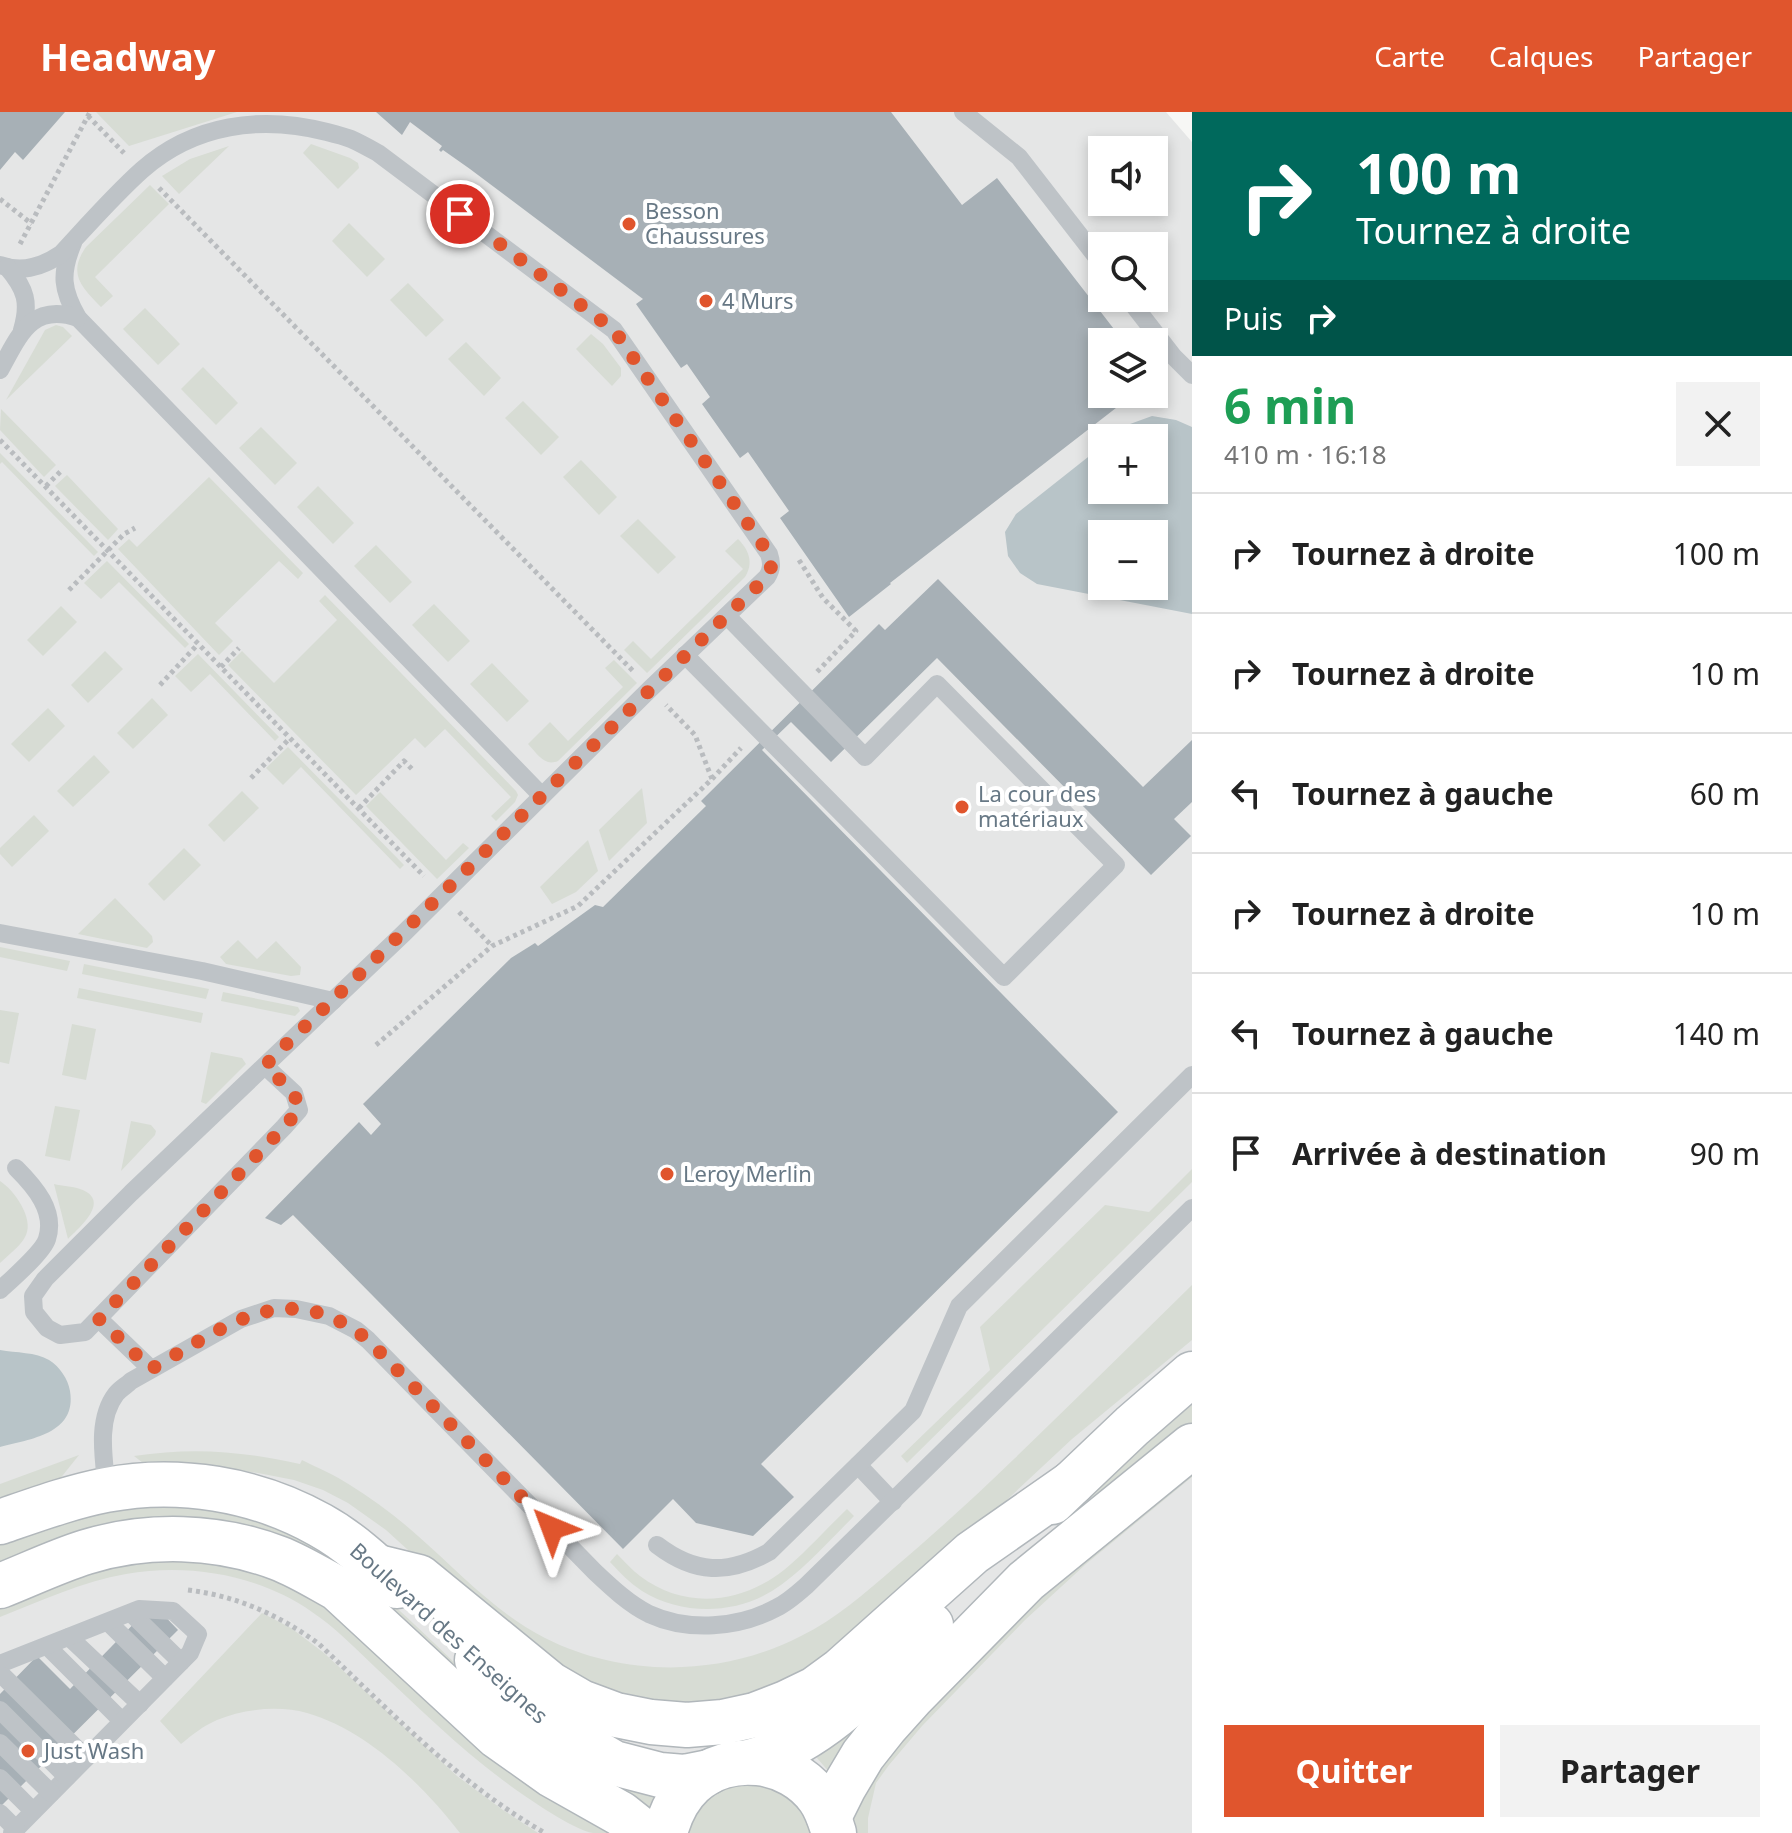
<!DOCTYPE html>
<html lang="fr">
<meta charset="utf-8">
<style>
:root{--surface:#fff;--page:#f2f2f2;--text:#222;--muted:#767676;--line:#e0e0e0;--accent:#e0552d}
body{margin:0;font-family:"Noto Sans",sans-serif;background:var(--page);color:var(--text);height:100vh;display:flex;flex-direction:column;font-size:30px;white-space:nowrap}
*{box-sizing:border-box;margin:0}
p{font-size:26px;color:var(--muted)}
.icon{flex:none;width:44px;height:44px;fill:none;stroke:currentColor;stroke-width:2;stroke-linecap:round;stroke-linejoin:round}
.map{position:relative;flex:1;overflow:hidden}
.side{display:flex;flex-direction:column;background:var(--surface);width:600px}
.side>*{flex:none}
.guide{background:#00695c;color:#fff;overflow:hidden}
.buttons{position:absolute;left:1088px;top:24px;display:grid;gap:16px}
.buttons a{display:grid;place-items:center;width:80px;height:80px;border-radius:0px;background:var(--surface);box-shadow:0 4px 12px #0003;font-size:40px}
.pin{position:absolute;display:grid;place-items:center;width:68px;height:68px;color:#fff;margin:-34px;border:4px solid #fff;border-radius:50%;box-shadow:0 2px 8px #0007}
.me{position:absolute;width:88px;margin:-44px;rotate:316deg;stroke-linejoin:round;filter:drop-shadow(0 0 6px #0008)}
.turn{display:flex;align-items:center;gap:28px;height:168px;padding:0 32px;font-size:36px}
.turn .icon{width:104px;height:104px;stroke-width:2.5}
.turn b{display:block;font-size:56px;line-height:68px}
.then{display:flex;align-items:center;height:76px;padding:0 32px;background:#0003;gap:16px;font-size:30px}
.round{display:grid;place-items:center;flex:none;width:84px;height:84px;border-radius:0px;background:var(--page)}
.summary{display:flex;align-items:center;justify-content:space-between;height:136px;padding:0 32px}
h1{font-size:48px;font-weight:700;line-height:60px;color:#1e9e55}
.action{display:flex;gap:16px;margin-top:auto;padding:16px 32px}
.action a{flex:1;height:92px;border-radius:0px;background:var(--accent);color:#fff;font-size:32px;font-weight:700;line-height:92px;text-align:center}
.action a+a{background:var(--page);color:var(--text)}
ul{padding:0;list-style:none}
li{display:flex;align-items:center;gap:24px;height:120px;padding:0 32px;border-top:2px solid var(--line)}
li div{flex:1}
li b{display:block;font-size:30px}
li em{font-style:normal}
header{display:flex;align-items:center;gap:48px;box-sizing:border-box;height:112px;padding:0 40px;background:var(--accent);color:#fff}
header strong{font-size:38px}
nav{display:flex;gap:44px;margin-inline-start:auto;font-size:28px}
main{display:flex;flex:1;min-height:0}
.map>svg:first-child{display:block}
.built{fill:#e5e6e6;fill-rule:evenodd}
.green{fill:#d7dcd4}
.water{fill:#b8c4c8;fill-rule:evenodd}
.building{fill:#a7b0b6}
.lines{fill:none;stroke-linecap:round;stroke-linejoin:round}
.secondary-casing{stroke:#b1b7bb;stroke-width:47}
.path{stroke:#b9bcbf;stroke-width:5;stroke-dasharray:4 4;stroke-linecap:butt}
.lane{stroke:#bec3c7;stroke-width:18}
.secondary{stroke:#fff;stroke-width:44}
.route{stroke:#e0552d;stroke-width:14;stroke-dasharray:0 25.2}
.poi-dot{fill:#e0552d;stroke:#fff;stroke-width:3}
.labels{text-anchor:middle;stroke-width:8;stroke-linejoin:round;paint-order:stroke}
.poi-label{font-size:22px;fill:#677885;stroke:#fff;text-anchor:start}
.street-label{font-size:22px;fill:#677885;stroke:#fff}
</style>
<header>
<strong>Headway</strong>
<nav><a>Carte</a><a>Calques</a><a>Partager</a></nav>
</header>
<main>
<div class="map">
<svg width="1192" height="1721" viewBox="0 0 1192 1721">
<rect width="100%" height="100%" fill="#f7f7f5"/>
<!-- built -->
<path class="built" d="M0,0H1166L1192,30V1721H0ZM1102,38H1154V90H1102ZM1102,134H1154V186H1102ZM1102,230H1154V282H1102ZM1102,326H1154V378H1102ZM1102,422H1154V474H1102Z"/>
<!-- green -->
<g class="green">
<polygon points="96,0 237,0 129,34"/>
<polygon points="311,32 350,46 358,51 359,56 338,77 303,41"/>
<polygon points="229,34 179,82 162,64 190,47"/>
<path d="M150,73L169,92L95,165L113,184L101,195C82,175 67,162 86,135Z"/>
<polygon points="349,111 385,147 367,165 332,129"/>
<polygon points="408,171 444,208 426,225 390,188"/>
<polygon points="145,196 180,232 158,253 123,217"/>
<polygon points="56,213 63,215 72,224 6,288 45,218"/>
<polygon points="591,222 603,232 621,256 621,264 612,274 576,237"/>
<polygon points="466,230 501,266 484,284 448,247"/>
<polygon points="203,255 238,291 216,313 181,277"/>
<polygon points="523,289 559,325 541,343 505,306"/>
<polygon points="1,297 56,353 44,365 0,318"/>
<polygon points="261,315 297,351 275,373 239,336"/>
<polygon points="0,341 98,440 94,444 2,350 0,352"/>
<polygon points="581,348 617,385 599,403 563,365"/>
<polygon points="67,363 118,417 108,428 55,374"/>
<polygon points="209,365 303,461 298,467 279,449 215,511 233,529 219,543 118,437 129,427 137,435"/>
<polygon points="318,374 354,411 333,432 297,395"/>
<polygon points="638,407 676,445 658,462 620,424"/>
<path d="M738,427C749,438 754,451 745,465L647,561L624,538L633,529L651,547L743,457L725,439Z"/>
<polygon points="376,433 412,470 390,491 354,454"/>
<polygon points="107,449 189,532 185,536 119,470 101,487 84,471"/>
<polygon points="325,483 516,679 518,683 515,690 496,709 491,704 511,685 445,617 425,636 415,626 356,683 228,553 242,539 274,571 337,508 319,489"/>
<polygon points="434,492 470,529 448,550 412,513"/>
<polygon points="61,494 77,510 43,544 27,528"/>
<polygon points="105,539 123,557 88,591 71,573"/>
<polygon points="198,542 279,625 275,629 210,562 191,580 175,564"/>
<path d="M614,548L637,571L558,649C544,655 537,641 528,632L550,610L568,629L623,575L605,556Z"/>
<polygon points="492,551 529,589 507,610 470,572"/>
<polygon points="152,586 168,603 133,637 117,621"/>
<polygon points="48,596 65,614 29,650 11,632"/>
<polygon points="288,635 404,753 400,757 301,655 283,673 266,656"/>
<polygon points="94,643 110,660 73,695 57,679"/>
<polygon points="642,676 647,711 609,749 599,718"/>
<polygon points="242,679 259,696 224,730 208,713"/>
<polygon points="380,680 446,748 463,731 469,736 437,767 366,694"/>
<polygon points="34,703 49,719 12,755 0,742 0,736"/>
<polygon points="588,728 598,759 576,780 552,792 540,775"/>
<polygon points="184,736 201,753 164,789 148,772"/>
<polygon points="115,786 152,824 153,830 147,836 78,822"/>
<polygon points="238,828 257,847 276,829 301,855 300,863 291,864 226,852 220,845"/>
<polygon points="0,835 70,849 67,859 0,845"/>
<polygon points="84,852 209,877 206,887 82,862"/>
<polygon points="79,876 203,901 201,911 77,886"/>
<polygon points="223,880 298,895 300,899 295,904 221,889"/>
<polygon points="0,898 19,901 9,952 0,950"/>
<polygon points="72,912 96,917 86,968 62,963"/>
<polygon points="211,940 242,946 246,952 206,992 201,990"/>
<polygon points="55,994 80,998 70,1049 45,1044"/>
<polygon points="131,1009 151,1013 156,1019 155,1023 121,1059"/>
<polygon points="1192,1057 1192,1070 907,1351 901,1344 990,1258 980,1215 1105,1093 1149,1100"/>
<path d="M0,1069C14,1078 34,1106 26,1123C22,1133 8,1143 0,1151Z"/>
<path d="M54,1072C62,1074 72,1074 80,1077C112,1088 80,1115 68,1127Z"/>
<path d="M1192,1173V1228L1072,1327L856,1529L807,1566L706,1601L610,1589L442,1469L386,1418L348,1391L323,1378L294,1368L258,1361L220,1356L147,1354L134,1344C193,1335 241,1339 300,1352L302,1348C318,1356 335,1363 350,1373C374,1388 397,1405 418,1424C459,1460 496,1501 545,1526C624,1566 722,1565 801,1524C836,1507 865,1481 894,1456C935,1421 975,1385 1014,1347C1074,1289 1133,1231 1192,1173Z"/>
<polygon points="1192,1293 1192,1318 830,1661 817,1646 817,1643 856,1615 886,1590 1078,1393 1116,1356"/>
<polygon points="79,1343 59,1368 0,1394 0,1372"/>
<polygon points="1192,1347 1192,1365 1086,1452 1025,1508 922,1614 889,1653 876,1671 868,1706 868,1721 853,1721 852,1708 857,1680 910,1601"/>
<path d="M168,1390C182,1391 197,1392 211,1393C264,1400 314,1426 356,1459C391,1490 425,1522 459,1555C503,1596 560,1648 617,1670C631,1675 645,1676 659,1681C659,1688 655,1695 650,1699L646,1698C602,1670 553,1650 512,1615C477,1585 444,1552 410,1520C381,1493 350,1465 315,1446C286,1431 254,1421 223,1415C188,1409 149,1408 114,1415C75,1424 38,1441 0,1456V1427L75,1401L130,1391Z"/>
<path d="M847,1397L854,1404C829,1429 801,1461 772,1479C733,1503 681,1503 642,1479C630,1471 620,1461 610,1450L617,1442C625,1450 632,1458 640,1464C685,1498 741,1492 784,1458C806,1440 826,1417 847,1397Z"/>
<path d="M176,1441L295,1470L623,1721C613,1721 602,1721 593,1721C573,1718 521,1682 504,1669C458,1635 418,1595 376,1556C356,1537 336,1516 312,1500C259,1463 190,1451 126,1462C83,1469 41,1489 0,1505V1488L72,1461Z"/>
<path d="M262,1501L291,1516L324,1541L457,1664L503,1698L538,1721H460C423,1673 367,1618 307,1601C279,1593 243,1597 217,1608C203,1614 192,1623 181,1632L160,1609Z"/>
<polygon points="733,1671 769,1672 799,1693 809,1709 812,1721 686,1721 702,1690"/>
</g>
<!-- water -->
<g class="water">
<path d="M1152,304L1176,308L1192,315V502L1037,472L1020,461L1008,444L1005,420L1016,402L1102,334V378H1154V326H1112L1130,312ZM1102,422H1154V474H1102Z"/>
<path d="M0,1238C16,1241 36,1240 49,1248C60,1255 68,1267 70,1279C77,1322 30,1327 0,1335Z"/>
</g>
<!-- building -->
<g class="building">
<polygon points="0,0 65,0 23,48 15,40 0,58"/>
<polygon points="376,0 891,0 962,93 997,66 1124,230 1102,230 1102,282 1134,282 890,471 891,472 849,505 780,406 789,399 748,340 740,346 702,292 710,285 687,252 681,256 636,192 643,187 470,57 443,38 441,40 439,38 442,34 410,10 402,23"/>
<polygon points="938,467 1143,675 1192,628 1192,690 1174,707 1191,724 1151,763 937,546 831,650 791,610 762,638 1118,1000 761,1352 794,1385 753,1424 696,1411 673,1387 623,1437 293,1103 281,1113 265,1106 359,1010 371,1023 381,1012 363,992 511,846 535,831 538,834 595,793 603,795 706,694 701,689 879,512 885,518"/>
<polygon points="153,1492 178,1518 0,1695 0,1582 37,1544 70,1577"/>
</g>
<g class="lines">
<defs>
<g id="secondary">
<polyline points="1052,1390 1132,1314 1192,1262"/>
<path d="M0,1410C35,1398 70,1385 106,1378C178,1364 256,1377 320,1413C349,1429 373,1451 397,1474"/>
<polyline points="378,1455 419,1465 550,1572 581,1590 616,1603 651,1610 687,1613 723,1610 755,1603 786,1591 815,1577 841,1558 972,1441 1072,1371"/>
<path d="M0,1474C28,1463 57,1449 86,1440C148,1421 217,1423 278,1446C299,1454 318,1466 338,1477L497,1624L552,1663L621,1702L645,1721"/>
<polyline points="477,1548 532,1598 571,1626 614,1651 660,1663 684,1665 709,1660"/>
<path d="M749,1650C823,1630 878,1566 931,1513"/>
<polyline points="829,1705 844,1675 863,1643 886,1614 912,1585 1026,1469 1192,1334"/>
<path d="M665,1721C670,1702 678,1685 692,1672C729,1638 790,1646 819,1686C827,1697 830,1709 834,1721"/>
</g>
</defs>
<!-- secondary casing -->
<use href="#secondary" class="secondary-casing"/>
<!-- path -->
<g class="path">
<polyline points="88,4 124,41"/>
<polyline points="159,76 634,560"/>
<polyline points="0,87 32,112"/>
<polyline points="20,132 90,0"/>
<polyline points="0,328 424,764"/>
<polyline points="46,374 62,358"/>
<polyline points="799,448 823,486 856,519 816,561"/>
<polyline points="69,478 124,422 135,416"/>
<polyline points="221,555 239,536"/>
<polyline points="160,573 198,532"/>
<polyline points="251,666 290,626"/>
<polyline points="712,667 741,636"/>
<polyline points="359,696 404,649 414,659"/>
<polyline points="459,800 492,834"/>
<polyline points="376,933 492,834 578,794 712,667 695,623 666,593"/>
<path d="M188,1478C237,1484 279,1503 319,1532C390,1599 459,1672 545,1721"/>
</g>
<!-- lane -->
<g class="lane">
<polyline points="963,0 1019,45 1102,152"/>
<path d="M73,131C60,162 62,178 78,206L542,684"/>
<path d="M0,153C22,161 42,155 61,142C86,115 114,83 142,58C194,12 261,3 327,20C335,22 343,24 351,27C360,31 369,36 378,41L614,218L769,442C772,451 772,457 767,465L650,577L403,822L131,1081L45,1167L33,1184L34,1200L47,1216L60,1223L85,1220L284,1015L299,998L294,981L265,954"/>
<path d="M7,155C26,177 30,191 22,218"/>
<polyline points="1128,186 1173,244 1192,263"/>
<path d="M0,258C19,224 31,190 78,206"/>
<polyline points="685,543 1004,865 1116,753 937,572 865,645 727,504"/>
<polyline points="0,821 202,859 333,889"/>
<path d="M0,1178C11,1168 43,1140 47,1127C56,1099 35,1075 16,1056"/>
<polyline points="99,1207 151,1257"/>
<polyline points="858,1353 893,1390"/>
<path d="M107,1378C104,1348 96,1308 116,1282C120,1277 127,1273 131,1269L241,1207L274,1196L296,1197L329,1204L356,1218L368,1228L595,1460C612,1476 629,1492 649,1502C688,1520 739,1516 776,1496C787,1491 797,1482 806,1474L1192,1096"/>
<path d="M657,1433C695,1462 728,1463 769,1440L913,1299L959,1194L1192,963"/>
<polyline points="131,1501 181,1550"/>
<polyline points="108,1510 165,1566"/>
<polyline points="69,1525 140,1592"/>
<polyline points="47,1534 122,1609"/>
<polyline points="0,1552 139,1497 173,1499 198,1522 190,1541 12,1721"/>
<polyline points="0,1564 3,1564 86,1646"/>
<polyline points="0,1598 67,1665"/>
<polyline points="0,1631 51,1681"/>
<polyline points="0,1666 33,1699"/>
<polyline points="0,1701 16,1717"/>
</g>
<!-- secondary -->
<use href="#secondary" class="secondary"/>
</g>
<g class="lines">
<!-- route -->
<path class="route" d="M460,102L614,218L769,442C772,451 772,457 767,465C602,622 443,784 278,940L265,954L294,981L299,998L284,1015L99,1207L151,1257C226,1215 286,1162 368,1228L552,1416"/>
</g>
<!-- markers -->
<g class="poi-dot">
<circle cx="629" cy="112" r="8"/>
<circle cx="706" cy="189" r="8"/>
<circle cx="962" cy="695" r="8"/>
<circle cx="667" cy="1062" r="8"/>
<circle cx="28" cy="1639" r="8"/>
</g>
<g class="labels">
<!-- poi labels -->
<g class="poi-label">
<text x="645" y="107">Besson<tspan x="645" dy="25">Chaussures</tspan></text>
<text x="722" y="197">4 Murs</text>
<text x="978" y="690">La cour des<tspan x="978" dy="25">matériaux</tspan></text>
<text x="683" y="1070">Leroy Merlin</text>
<text x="44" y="1647">Just Wash</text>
</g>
<!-- street labels -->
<g class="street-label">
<text transform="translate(449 1521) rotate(42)" y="8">Boulevard des Enseignes</text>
</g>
</g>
</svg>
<div class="buttons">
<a><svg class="icon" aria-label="sound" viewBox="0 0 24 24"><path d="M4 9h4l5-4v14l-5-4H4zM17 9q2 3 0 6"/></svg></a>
<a><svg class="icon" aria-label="search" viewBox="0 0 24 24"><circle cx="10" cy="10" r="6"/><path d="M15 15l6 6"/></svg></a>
<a><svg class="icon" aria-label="layers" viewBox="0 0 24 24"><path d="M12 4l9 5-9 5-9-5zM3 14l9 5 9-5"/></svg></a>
<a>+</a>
<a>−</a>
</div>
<div class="pin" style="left:460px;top:102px;background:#d93025"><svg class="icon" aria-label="arrive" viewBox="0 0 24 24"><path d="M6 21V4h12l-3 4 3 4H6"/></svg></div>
<svg class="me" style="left:552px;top:1416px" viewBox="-20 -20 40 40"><path d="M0-17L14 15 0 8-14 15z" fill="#e0552d" stroke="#fff" stroke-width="4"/></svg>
</div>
<section class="side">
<div class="guide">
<div class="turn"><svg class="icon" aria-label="right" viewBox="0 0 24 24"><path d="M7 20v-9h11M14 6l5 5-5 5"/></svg><div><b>100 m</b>Tournez à droite</div></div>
<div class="then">Puis<svg class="icon" aria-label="right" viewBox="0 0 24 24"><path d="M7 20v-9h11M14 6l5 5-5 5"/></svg></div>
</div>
<div class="summary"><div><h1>6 min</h1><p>410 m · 16:18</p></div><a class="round"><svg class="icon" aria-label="close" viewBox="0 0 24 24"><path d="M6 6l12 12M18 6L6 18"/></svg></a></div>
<ul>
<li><svg class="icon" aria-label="right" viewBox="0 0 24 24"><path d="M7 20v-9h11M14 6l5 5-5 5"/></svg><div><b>Tournez à droite</b></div><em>100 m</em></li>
<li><svg class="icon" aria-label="right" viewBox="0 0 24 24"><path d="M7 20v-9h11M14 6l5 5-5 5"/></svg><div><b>Tournez à droite</b></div><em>10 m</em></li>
<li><svg class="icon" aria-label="left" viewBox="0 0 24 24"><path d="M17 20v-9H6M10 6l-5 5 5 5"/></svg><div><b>Tournez à gauche</b></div><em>60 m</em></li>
<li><svg class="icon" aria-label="right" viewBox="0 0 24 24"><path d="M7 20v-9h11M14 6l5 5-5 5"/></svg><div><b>Tournez à droite</b></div><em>10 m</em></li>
<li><svg class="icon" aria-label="left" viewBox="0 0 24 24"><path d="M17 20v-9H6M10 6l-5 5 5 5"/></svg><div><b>Tournez à gauche</b></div><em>140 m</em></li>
<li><svg class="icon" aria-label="arrive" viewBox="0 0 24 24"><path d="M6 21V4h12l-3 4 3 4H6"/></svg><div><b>Arrivée à destination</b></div><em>90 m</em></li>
</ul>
<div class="action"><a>Quitter</a><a>Partager</a></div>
</section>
</main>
